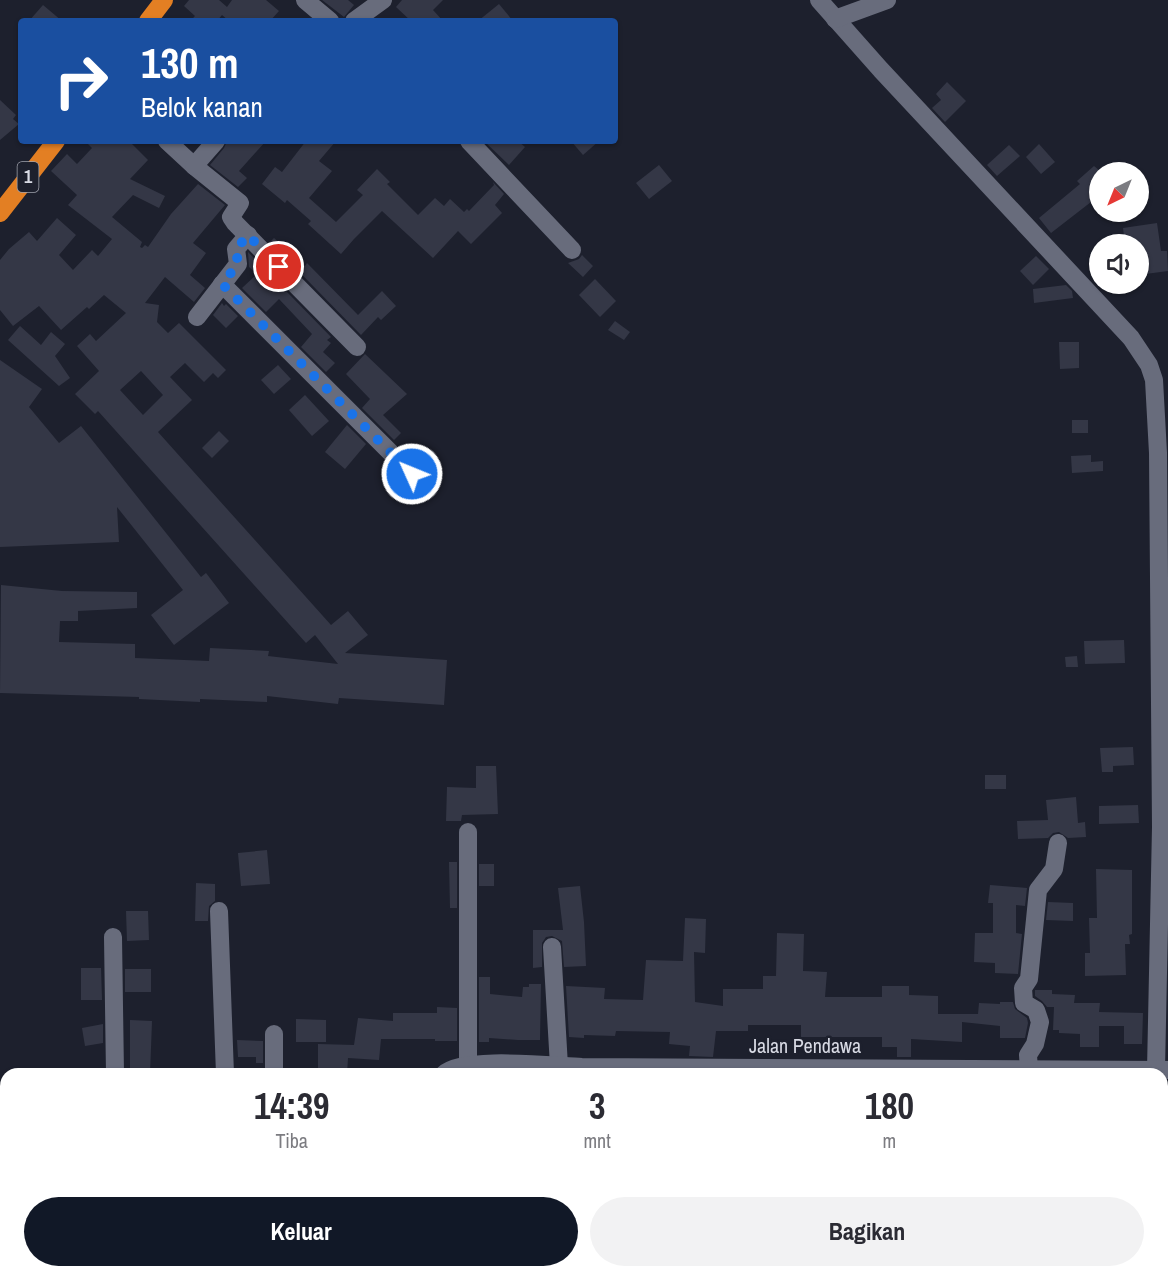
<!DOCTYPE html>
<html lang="id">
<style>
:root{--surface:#fff;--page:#f2f2f3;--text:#2b2b33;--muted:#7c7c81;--accent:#111827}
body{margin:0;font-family:"Archivo Narrow",sans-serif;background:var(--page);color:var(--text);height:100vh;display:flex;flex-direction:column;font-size:22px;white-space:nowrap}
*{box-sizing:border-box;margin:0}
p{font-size:20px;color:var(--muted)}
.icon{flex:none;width:33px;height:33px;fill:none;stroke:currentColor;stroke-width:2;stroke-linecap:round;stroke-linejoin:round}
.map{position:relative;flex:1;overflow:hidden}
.drawer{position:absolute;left:0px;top:1068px;width:1168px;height:210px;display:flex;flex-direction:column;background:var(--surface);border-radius:18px 18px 0 0;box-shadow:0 2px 4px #0004}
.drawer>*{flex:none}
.banner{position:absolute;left:18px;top:18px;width:600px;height:126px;border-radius:6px;box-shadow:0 2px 4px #0004;background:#1a4fa0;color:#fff;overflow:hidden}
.needle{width:39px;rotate:223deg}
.fabs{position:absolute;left:1089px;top:162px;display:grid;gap:12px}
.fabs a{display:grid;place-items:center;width:60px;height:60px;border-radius:50%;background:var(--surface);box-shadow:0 2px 4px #0004;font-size:30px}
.pin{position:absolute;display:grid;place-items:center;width:51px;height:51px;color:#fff;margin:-26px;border:3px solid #fff;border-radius:50%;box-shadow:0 2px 6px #0007}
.me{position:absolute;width:66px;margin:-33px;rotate:314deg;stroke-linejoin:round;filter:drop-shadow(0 0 4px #0008)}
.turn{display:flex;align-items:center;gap:21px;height:126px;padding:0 24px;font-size:27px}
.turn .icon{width:78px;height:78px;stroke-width:2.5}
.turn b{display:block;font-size:42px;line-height:51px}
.eta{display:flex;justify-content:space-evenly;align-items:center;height:102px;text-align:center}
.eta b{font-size:36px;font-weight:700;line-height:42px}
.button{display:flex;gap:12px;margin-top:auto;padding:12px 24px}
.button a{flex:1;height:69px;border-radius:36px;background:var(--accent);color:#fff;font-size:24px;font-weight:700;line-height:69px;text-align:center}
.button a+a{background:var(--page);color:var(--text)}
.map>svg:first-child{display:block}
.building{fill:#343746;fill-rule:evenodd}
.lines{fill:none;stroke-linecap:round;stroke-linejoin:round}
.minor{stroke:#686c7c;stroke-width:18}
.highway{stroke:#e37f23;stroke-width:18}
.route{stroke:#1a73e8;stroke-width:10;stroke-dasharray:0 18}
.labels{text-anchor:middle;stroke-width:5;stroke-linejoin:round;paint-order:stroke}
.shield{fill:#1d202d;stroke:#a0a2ad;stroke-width:1.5}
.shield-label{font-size:18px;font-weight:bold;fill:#d8dae4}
.street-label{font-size:20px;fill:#d8dae4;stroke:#1d202d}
</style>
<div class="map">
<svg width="1168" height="1278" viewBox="0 0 1168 1278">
<rect width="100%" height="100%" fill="#1d202d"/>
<!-- building -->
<g class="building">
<polygon points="189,0 219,0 227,7 232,0 266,0 279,11 270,21 229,21 222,15 217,21 190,21 195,16 184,6"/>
<polygon points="322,0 348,0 354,5 344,17"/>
<polygon points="402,0 443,0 433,10 443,21 411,21 396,7"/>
<polygon points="499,4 513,21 478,21"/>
<polygon points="43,5 62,21 29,21"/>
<polygon points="947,82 966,101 945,122 932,108 941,100 936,94"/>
<polygon points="0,100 16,115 13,119 19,124 0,140"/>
<path d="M85,141H129L148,160L130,179L165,196L159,208L133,195L112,217L142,242L140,247L142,248L145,245L148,247L171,214L198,184L225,205L193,243L206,253L190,275L205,288L194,302L165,277L145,303L159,305L157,322L168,333L179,323L226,370L218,378L213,373L204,382L185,363L170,377L192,400L158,432L331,625L348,611L368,635L345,653L447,660L444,705L339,698L338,704L267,696V702L200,699V702L139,699V697L0,693L1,585L62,591L137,592V608L78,611V621H60L59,642L135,644V658L209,661L210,648L269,651L268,656L338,664L315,635L306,643L98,411L95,414L75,394L99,371L77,346L90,334L96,341L126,313L104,295L89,309L87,307L61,330L39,306L13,326L0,310V260L9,249L29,232L37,241L57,218L76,235L59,255L73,270L92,250L98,256L112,239L68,205L77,195L51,171L67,154L77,164L92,148ZM141,371L163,395L143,415L120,390Z"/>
<polygon points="227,141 266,141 239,171 247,178 238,187 210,165 224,148"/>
<polygon points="306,141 336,141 319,161 332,171 309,198 336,222 363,195 357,190 377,169 390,182 387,184 418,215 435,198 444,206 450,199 464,212 467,209 469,211 494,185 493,182 504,194 495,205 502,213 471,244 458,231 433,258 382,211 354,239 341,254 308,224 311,221 287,200 285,203 262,184 275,167 282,172"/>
<polygon points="484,141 518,141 525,147 509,165"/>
<polygon points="571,141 599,141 583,155"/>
<polygon points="1039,144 1055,162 1041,174 1026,157"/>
<polygon points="1009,145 1020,156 997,176 987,165"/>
<polygon points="659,165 672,181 649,199 636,183"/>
<polygon points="1094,166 1100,171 1100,195 1051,233 1039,218 1080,184 1077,181"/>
<polygon points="1157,223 1161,251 1167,251 1168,271 1138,275 1138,244 1125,244 1123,228"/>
<polygon points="274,238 305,266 307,263 358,315 382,291 396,306 381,320 378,317 361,335 270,242"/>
<polygon points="248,252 331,337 327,340 331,343 323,352 335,363 326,372 301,347 312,334 279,299 266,312 242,288 257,274 249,267"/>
<polygon points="582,255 593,266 583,277 568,263 579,259"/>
<polygon points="1036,256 1049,269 1033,285 1020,271"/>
<polygon points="595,279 616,301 600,317 579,295"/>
<polygon points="1066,285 1072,291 1073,298 1034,303 1033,289"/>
<polygon points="222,303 224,306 226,304 238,316 226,328 213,315"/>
<polygon points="615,321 630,332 624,340 608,330"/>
<polygon points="20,326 41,345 51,332 65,344 55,356 70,378 59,386 8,340"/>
<polygon points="1059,342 1079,342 1079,368 1060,369"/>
<polygon points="365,354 407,394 383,415 401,433 394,440 362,408 370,399 346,374"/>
<polygon points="0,360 42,389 29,407 59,443 81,426 201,577 206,573 229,603 174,645 151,615 183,590 117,507 119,542 0,547"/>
<polygon points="278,365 291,379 274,394 261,380"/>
<polygon points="305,395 329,421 312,436 289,410"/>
<rect x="1072" y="420" width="16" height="13"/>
<polygon points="347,425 366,444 345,469 325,452"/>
<polygon points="219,431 229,441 212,458 202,448"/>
<polygon points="1091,455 1091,462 1103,461 1103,471 1072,473 1071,456"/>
<polygon points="426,461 438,472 425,486 420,482 423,476 420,467"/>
<polygon points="1124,640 1125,663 1085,664 1084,641"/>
<polygon points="1077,656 1078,667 1066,667 1065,657"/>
<polygon points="1133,747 1134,765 1113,766 1113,772 1102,772 1100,748"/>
<polygon points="476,766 496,766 498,814 462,815 461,821 446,821 447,787 476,788"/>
<rect x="985" y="775" width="21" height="14"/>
<polygon points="1076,797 1078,823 1085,822 1086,837 1068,838 1059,832 1053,833 1048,838 1018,839 1017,821 1048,820 1046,800"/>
<polygon points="1138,805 1139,823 1099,824 1099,806"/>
<polygon points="267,850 270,884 241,886 238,853"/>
<polygon points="449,862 457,862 457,908 450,908"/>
<rect x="479" y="864" width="15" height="22"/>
<polygon points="1096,869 1132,870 1132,934 1129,935 1130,944 1125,944 1126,975 1085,976 1085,953 1090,953 1089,918 1097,918"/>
<polygon points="196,883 215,884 215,901 209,906 208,921 195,921"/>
<polygon points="990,885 1027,888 1025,906 1016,905 1016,933 1022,934 1018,974 995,973 995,963 974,962 975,933 993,933 993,903 988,903"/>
<polygon points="580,886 584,922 586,966 564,967 562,941 552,936 546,937 542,943 542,967 533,968 533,930 563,930 558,888"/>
<polygon points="1048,902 1073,903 1073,921 1046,920"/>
<polygon points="126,911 148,911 149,940 127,941"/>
<polygon points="685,918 706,919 705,953 694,952 695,1002 723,1006 723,989 763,989 763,976 776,976 777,933 804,934 803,971 827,972 825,997 882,997 882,986 909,986 909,995 938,996 938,1014 978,1014 979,1003 1000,1004 1000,1002 1013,1002 1015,1009 1027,1018 1028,1023 1025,1038 1000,1038 1000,1026 962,1022 962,1042 911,1039 911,1057 897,1057 897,1047 882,1047 882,1037 801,1037 801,1025 748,1025 748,1031 716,1031 713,1057 689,1056 690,1046 669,1044 670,1032 616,1031 615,1036 584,1035 584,1038 569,1037 566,986 605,988 604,999 643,1000 646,960 683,961"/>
<polygon points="81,968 101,968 102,1000 81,1000"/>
<rect x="125" y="969" width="26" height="23"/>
<polygon points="479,977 490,977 490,994 522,997 523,987 529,987 529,984 541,984 540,1040 518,1040 489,1038 489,1042 479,1042"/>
<polygon points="1035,990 1052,990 1052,994 1075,995 1074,1003 1100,1003 1099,1012 1143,1013 1142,1044 1124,1044 1124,1026 1099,1026 1099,1047 1080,1047 1080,1034 1059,1033 1059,1030 1053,1030 1054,1007 1047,1007 1042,1001 1035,996"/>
<polygon points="437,1007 457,1008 457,1041 435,1041 435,1039 381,1039 379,1060 348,1058 347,1074 318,1074 318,1044 354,1045 358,1018 393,1021 393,1013 437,1013"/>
<polygon points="296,1019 326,1020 326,1042 296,1042"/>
<polygon points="130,1020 152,1021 150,1074 130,1074"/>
<polygon points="103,1024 103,1043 85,1046 82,1028"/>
<polygon points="237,1040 263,1041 263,1063 256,1063 256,1057 238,1057"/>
</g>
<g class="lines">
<!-- minor -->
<g class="minor">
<polyline points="305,0 330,21"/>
<polyline points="819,0 881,70 1131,338 1149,365 1154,380 1158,453 1161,827 1156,1070"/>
<polyline points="835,19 887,0"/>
<polyline points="354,21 383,0"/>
<polyline points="167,141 194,166 240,203 231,217 235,223 357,347"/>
<polyline points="469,141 572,250"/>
<polyline points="194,166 216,141"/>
<polyline points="222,284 412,474"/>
<polyline points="197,317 238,264 236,249 248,235"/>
<polyline points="468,832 468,1066"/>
<polyline points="219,911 225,1074"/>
<polyline points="113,937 115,1074"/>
<polyline points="552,947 559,1066"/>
<polyline points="274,1034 274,1074"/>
<polyline points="1029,1070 1028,1055 1035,1044 1040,1022 1036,1010 1024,1003 1023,988 1029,979 1038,890 1054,869 1058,843"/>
<path d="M444,1074C462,1056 553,1066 582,1067C777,1069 973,1068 1168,1070"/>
<polyline points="0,1227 6,1227"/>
</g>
<!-- highway -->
<g class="highway">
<polyline points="148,21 164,0"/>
<polyline points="0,213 56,141"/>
</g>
</g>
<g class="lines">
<!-- route -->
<polyline class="route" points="279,267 248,235 236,249 238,264 222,284 412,474"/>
</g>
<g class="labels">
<!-- shield labels -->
<rect class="shield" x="17.5" y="162" width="21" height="30" rx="4.5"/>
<g class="shield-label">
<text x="28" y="183">1</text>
</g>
<!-- street labels -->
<g class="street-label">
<text x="805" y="1053">Jalan Pendawa</text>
</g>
</g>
</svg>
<div class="fabs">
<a><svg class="needle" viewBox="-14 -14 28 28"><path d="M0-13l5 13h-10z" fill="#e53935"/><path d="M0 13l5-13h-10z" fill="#7c7c81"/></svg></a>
<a><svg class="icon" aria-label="sound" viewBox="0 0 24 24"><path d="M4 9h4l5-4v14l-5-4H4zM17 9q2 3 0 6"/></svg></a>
</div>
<div class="pin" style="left:279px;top:267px;background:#d93025"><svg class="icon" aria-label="arrive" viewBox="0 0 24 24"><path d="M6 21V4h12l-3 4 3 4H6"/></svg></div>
<svg class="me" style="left:412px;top:474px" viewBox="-20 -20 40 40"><circle r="17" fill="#1a73e8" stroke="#fff" stroke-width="3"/><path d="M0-11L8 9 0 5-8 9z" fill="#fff"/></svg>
<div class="banner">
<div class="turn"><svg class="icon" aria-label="right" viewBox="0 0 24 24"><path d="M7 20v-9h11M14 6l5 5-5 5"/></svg><div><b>130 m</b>Belok kanan</div></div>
</div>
<section class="drawer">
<div class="eta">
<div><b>14:39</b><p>Tiba</p></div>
<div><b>3</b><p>mnt</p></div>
<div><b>180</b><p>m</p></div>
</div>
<div class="button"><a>Keluar</a><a>Bagikan</a></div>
</section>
</div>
